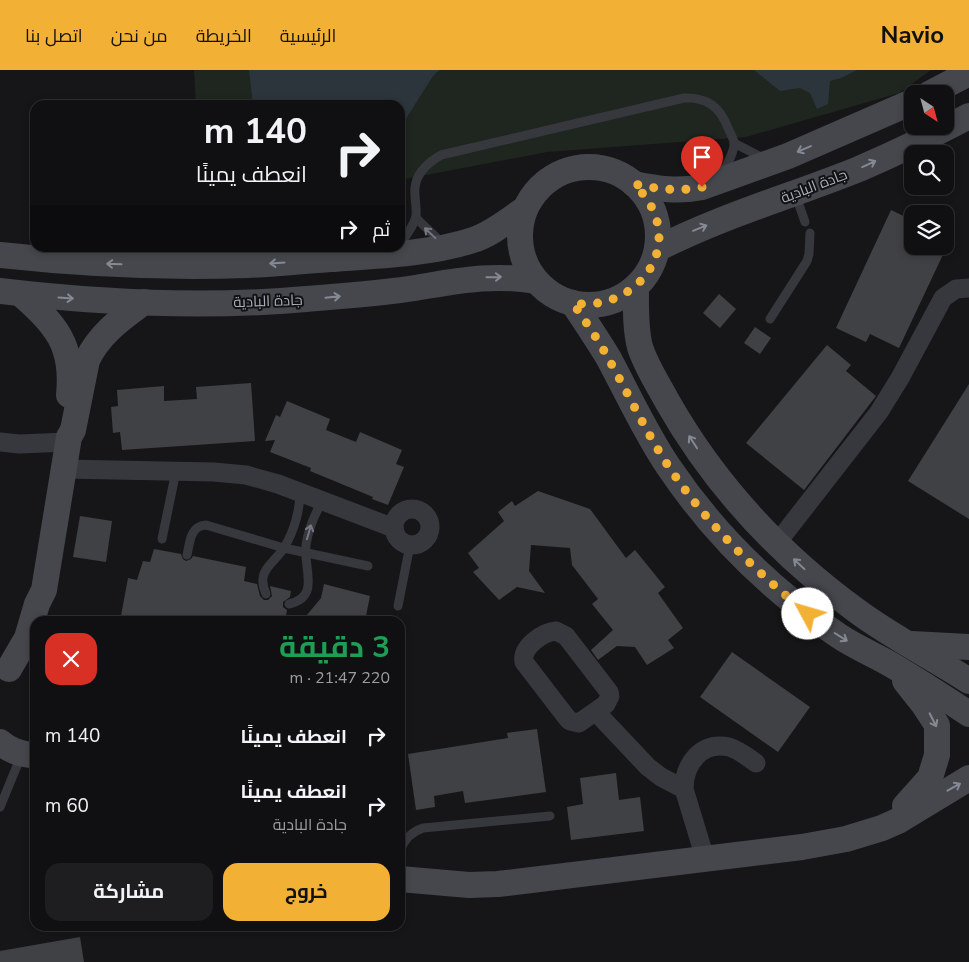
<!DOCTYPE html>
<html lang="ar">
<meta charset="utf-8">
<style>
:root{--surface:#101012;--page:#1e1e20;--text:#f1f3f6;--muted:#9c9d9f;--line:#303032;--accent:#f2b134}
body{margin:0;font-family:"Nunito Sans",Cairo,sans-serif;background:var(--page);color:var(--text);direction:rtl;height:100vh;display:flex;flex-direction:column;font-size:19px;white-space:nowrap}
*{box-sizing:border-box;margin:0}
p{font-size:16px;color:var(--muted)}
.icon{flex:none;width:28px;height:28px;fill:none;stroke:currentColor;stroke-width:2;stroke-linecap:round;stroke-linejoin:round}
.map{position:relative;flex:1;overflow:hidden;direction:ltr}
.details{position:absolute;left:30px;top:546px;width:375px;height:315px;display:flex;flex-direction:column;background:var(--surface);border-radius:15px;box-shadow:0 2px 8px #0003,0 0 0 1px var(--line);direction:rtl}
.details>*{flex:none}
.banner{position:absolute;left:30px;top:30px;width:375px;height:152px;border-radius:15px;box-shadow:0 2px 8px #0003,0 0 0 1px var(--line);direction:rtl;background:#101012;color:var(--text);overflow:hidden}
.needle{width:32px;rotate:144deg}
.buttons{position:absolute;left:904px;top:15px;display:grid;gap:10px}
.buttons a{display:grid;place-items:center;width:50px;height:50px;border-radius:10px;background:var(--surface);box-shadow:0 2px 8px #0003,0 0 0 1px var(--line);font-size:25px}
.pin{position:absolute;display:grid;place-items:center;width:42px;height:42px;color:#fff;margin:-51px -21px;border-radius:50% 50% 50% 0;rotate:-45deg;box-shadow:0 0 5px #0007}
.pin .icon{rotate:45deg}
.me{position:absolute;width:55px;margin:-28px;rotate:309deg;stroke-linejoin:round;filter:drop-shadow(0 0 4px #0008)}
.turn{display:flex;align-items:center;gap:18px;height:105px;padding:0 15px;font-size:22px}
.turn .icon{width:65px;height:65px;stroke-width:2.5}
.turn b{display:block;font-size:35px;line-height:42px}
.then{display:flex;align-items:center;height:48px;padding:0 15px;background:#0003;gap:10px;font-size:19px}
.round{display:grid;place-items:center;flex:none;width:52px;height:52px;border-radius:15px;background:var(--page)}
.headline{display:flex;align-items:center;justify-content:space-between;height:85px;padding:0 15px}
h1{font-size:30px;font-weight:700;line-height:38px;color:#1e9e55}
.action{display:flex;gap:10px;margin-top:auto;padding:10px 15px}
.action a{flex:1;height:58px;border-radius:15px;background:var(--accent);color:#111;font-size:20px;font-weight:700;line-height:58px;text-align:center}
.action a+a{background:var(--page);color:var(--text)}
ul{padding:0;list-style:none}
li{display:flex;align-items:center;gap:15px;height:70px;padding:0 15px}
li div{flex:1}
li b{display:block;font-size:19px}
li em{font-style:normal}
header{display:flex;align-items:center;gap:30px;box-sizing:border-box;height:70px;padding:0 25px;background:var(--accent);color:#111}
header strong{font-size:24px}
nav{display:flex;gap:28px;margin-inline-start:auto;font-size:18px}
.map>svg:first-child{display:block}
.green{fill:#1e261f}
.water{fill:#2c353c}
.building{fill:#404145}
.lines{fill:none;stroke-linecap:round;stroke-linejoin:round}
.lane{stroke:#37383d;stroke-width:9}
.street{stroke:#37383d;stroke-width:19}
.secondary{stroke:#45474d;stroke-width:26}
.oneway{stroke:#858993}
.oneway2{stroke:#757881}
.route{stroke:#f2b134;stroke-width:9;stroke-dasharray:0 16.2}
.labels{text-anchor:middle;stroke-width:4;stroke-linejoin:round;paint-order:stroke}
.street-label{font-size:15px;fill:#a8adb8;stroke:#111113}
</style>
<header>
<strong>Navio</strong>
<nav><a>الرئيسية</a><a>الخريطة</a><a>من نحن</a><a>اتصل بنا</a></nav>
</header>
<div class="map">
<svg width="969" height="892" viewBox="0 0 969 892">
<rect width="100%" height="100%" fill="#161618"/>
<!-- green -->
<polygon class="green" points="194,0 931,0 899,23 746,67 547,82 400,110 400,35 196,35"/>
<!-- water -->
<g class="water">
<polygon points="249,0 439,0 433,6 407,47 400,65 400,35 253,35"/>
<polygon points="754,0 857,0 841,8 830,11 828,34 817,39 810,23 800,18 780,21"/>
</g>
<!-- building -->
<g class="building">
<polygon points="891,140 912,150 912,176 947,176 899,278 870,264 866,272 836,258"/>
<polygon points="719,224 736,239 720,258 703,243"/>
<polygon points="755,257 771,268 760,284 744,273"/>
<polygon points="827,275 851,295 846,301 876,326 804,420 746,373"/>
<polygon points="251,313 255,371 122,380 120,362 113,363 111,337 118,336 117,320 164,316 164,331 197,329 196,317"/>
<polygon points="969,314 969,449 908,411"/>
<polygon points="287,331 330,349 326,360 356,372 360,362 402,380 396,394 404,397 388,435 372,429 373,427 310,401 311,398 270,382 275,370 265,371 276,345 280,347"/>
<polygon points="538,421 590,439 626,488 635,480 665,517 658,523 683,558 668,570 674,578 647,595 635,577 617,576 598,590 591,580 613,560 592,534 598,529 572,495 570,478 531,475 529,501 545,523 517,517 499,530 473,502 479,498 468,483 504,451 498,442 512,431 515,436"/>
<polygon points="80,446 112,451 106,492 73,487"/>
<polygon points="154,479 181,484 183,489 186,491 191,489 193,486 246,497 244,511 257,514 260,526 264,530 268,530 272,526 270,516 291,521 290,527 283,532 283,537 287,540 285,551 120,551 128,508 137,510 143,491 150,492"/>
<polygon points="324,514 370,526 365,551 302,551 321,528"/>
<polygon points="732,582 810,637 778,682 700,627"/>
<polygon points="537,659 546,722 465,733 463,721 434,726 435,737 416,740 408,684 508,668 507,663"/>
<polygon points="616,703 619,730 640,727 644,761 571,770 567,737 583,734 580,708"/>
<polygon points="80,867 84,892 0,892 0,881"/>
</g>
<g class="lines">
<!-- lane -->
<g class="lane">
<polyline points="734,73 765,89"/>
<polyline points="796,126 805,152"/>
<polyline points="416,148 442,173"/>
<path d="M400,174C406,166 414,156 416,146C417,137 414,127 415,118C416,103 429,92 441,85L684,28C707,27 720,37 728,58C730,62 733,68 734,72C735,82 726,96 721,105"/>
<polyline points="770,249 807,191 809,184 810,163"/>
<polyline points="162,469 176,401"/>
<path d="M187,485C190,472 190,456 206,455L284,478L368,496"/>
<path d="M266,524C255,499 275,494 285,476C294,461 300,440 300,422"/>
<path d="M289,534C321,527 303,498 306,475C308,460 315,444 322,431"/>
<polyline points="398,536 410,475"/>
<polyline points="0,737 21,686"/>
<path d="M400,781C404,769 411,762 423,758L550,746"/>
</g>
<!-- street -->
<g class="street">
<polyline points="0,372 19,374 68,372"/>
<polyline points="64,399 214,402 246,405 278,414 394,458"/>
<circle cx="412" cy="457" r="18"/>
<polyline points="777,473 879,342 900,308 943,228 956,219 969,218"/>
<path d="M556,561L566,566L609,622L610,626L606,634L579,653L570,651L567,648L524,592C521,577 543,562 556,561Z"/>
<polyline points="596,642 648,697 661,707 684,719"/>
<path d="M705,788L684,719C684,694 701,671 729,677C739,680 748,687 756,693"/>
</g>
<!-- secondary -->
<g class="secondary">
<polyline points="929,24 969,3"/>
<circle cx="589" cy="166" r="69"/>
<path d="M634,114C658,119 678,122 702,117L788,86L912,32"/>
<path d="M657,179C721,146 792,126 859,99C896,83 933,65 969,46"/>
<path d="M0,185C82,194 164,198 247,195C274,194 302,191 330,189C374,186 431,184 473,170C492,164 508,150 525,139"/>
<path d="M636,217C636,237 635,257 640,277C646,296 658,314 667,331C714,414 780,485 857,541C892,567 932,587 969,611"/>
<path d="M0,221C101,233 205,238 306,229C340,226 374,224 408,219C453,212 490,203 536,211"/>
<path d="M21,224C56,255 74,275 69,325"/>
<path d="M573,233C585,251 597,269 608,287C628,324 645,362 668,396C713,463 772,521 839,566C857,578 877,586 895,597C920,612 945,628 969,644"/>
<polyline points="912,574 969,577"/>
<path d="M9,599L27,568L37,534L44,520L69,367L73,360L87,290C100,263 121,249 144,232"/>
<path d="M0,672C10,681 22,685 35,685"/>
<polyline points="905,736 930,708 937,685 937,655 924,635 905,611"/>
<polyline points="400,809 469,815 498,814 802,777 846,769 882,758 900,750 969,708"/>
</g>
</g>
<!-- one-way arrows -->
<defs><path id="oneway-shaft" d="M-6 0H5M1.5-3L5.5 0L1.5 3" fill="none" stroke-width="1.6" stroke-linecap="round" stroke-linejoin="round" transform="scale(1.25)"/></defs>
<g class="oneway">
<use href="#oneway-shaft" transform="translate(804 79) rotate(157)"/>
<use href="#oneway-shaft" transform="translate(869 94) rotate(-25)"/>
<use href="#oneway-shaft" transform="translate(700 158) rotate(-22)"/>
<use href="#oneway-shaft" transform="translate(277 193) rotate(176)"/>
<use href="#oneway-shaft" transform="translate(114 194) rotate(-178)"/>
<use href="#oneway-shaft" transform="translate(494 207) rotate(-1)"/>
<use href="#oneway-shaft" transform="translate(333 227) rotate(-6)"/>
<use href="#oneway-shaft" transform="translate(66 228) rotate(4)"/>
<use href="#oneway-shaft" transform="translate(693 372) rotate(-123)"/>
<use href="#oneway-shaft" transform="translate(799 494) rotate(-137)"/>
<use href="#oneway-shaft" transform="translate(841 567) rotate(32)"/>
<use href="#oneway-shaft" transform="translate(933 650) rotate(63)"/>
<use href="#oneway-shaft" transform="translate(954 717) rotate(-29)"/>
</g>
<g class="oneway2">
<use href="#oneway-shaft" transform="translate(430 163) rotate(-137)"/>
<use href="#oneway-shaft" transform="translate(309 462) rotate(-74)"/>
</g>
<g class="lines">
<!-- route -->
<path class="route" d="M702,117C678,122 658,119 634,114C641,121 646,127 651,136C679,189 629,242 573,233C585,251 598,269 608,288C628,323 645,360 667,394C705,452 754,500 808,544"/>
</g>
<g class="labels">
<!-- street labels -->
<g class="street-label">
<text transform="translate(814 116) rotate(-21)" y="5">جادة البادية</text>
<text transform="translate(268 231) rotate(-2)" y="5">جادة البادية</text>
</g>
</g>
</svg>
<div class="buttons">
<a><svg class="needle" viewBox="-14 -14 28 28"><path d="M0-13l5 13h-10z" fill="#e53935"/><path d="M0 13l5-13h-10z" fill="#9c9d9f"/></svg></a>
<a><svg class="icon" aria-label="search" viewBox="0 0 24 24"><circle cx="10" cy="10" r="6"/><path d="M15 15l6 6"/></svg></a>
<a><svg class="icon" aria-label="layers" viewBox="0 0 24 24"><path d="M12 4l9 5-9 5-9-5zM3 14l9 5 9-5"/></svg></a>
</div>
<div class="pin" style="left:702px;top:117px;background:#d93025"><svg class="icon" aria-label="arrive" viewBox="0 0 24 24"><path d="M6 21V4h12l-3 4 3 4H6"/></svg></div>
<svg class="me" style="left:808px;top:544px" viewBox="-20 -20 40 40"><circle r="19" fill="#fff"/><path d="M0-13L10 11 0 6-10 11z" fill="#f2b134"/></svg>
<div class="banner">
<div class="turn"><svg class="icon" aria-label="right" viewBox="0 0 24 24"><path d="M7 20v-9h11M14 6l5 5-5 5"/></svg><div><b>140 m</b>انعطف يمينًا</div></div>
<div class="then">ثم<svg class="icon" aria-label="right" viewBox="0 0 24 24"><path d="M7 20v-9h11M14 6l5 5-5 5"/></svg></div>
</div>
<section class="details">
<div class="headline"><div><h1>3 دقيقة</h1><p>220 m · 21:47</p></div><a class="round" style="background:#d93025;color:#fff"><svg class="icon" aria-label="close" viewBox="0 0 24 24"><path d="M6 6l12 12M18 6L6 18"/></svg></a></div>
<ul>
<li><svg class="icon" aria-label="right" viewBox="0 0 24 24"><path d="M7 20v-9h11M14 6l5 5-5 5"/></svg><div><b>انعطف يمينًا</b></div><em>140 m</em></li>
<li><svg class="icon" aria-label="right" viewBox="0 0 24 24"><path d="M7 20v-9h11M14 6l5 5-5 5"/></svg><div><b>انعطف يمينًا</b><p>جادة البادية</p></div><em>60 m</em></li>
</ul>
<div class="action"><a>خروج</a><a>مشاركة</a></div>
</section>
</div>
